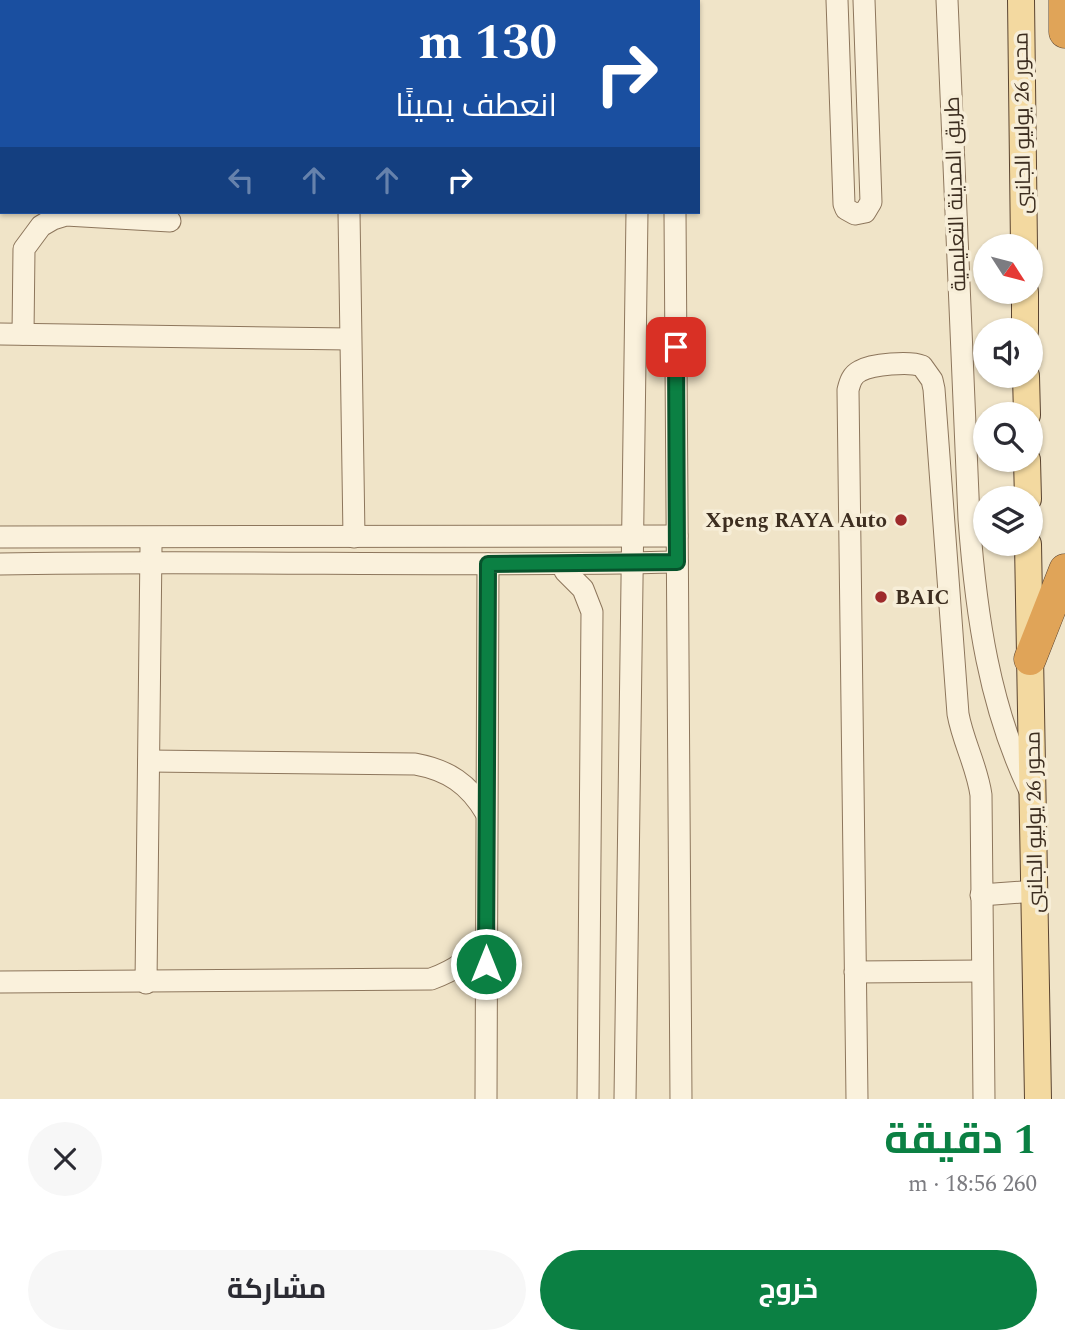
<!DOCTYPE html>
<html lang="ar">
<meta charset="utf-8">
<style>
:root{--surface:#fff;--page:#f7f7f7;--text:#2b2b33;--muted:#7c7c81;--accent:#0b8043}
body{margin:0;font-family:Spectral,Cairo,serif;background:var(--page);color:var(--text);direction:rtl;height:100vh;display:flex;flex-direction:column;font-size:26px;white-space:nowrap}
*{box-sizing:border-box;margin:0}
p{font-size:23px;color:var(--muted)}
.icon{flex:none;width:38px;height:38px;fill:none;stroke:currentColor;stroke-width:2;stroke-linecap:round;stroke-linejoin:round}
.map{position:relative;height:1099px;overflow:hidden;direction:ltr}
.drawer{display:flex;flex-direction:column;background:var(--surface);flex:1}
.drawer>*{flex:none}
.hud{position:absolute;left:0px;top:0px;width:700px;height:214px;box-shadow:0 2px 5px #0004;direction:rtl;background:#1a4fa0;color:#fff;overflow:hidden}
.needle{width:46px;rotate:126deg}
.tools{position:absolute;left:973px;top:234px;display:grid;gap:14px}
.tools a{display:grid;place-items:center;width:70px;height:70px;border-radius:50%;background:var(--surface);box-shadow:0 2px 5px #0004;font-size:35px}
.pin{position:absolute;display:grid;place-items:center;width:60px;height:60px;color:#fff;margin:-30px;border-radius:14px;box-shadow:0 4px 10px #0006}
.me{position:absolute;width:77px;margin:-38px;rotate:0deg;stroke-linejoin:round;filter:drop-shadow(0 0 5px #0008)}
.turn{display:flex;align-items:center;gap:24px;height:147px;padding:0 28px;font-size:32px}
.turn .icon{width:91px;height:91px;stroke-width:2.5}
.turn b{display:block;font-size:49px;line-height:60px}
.lanes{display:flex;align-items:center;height:66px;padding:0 28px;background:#0003;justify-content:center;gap:35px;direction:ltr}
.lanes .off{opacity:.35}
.round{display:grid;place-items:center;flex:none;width:74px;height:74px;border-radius:37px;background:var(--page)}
.overview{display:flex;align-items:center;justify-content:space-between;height:119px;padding:0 28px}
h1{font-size:42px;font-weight:700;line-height:52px;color:var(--accent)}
.action{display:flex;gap:14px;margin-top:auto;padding:14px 28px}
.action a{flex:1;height:80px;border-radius:42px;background:var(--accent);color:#fff;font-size:28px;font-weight:700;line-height:80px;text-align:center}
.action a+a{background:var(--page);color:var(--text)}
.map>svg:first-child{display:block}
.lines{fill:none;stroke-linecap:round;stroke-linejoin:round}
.minor-casing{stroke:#8d765c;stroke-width:23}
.major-casing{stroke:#5b4430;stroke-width:28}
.highway-casing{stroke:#5b4430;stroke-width:33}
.minor{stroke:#faf1dc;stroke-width:21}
.major{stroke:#f3d9a0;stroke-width:26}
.highway{stroke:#e0a458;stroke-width:32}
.route-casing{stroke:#07532c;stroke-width:18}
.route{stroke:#0b8043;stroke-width:12}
.poi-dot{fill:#9e2a2b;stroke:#f7eed8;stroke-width:2.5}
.labels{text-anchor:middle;stroke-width:7;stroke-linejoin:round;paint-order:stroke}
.street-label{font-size:21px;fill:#3d2e20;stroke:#f7eed8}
.poi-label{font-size:21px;font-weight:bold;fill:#3d2e20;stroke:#f7eed8;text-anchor:end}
</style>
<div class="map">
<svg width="1065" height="1099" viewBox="0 0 1065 1099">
<rect width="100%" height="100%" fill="#f0e4c8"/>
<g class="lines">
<defs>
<g id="minor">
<polyline points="116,0 116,2"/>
<polyline points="233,0 233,2"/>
<polyline points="347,0 347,2"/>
<polyline points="629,0 629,2"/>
<polyline points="669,0 669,2"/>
<polyline points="837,0 844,204 846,209 855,214 865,212 871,202 864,0"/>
<path d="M947,0L969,519C976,614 989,707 1031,793"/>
<polyline points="6,2 6,0"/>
<polyline points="0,33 2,28"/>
<polyline points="0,49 2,50"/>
<polyline points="349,212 354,537"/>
<polyline points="675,212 681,1099"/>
<polyline points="0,334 350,339"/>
<polyline points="23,334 24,249 41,226 53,219 66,215 170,221"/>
<polyline points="0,537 677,536"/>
<path d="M0,564C226,560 452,567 677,562"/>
<polyline points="565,564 565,571 583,589 592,612 588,1099"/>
<path d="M149,761L415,764C448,770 469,784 486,813"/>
<polyline points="981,895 1035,891"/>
<polyline points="855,972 982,971"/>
<path d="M0,982L431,979C456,970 471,959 486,937"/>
<polyline points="146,983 151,547"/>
<polyline points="486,1099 488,564"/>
<polyline points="625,1099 637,212"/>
<path d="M857,1099L848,390C850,382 852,375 860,371C872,364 910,361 922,366L932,380L934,389L958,714C963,742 977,766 981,795L984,1099"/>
</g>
<g id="major">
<polyline points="1021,0 1024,247"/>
<polyline points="1025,292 1025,331"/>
<polyline points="1026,376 1027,415"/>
<polyline points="1027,460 1028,499"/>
<polyline points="1028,544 1038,1099"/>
</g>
<g id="highway">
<polyline points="1065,0 1065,32"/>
<polyline points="1030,659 1065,570"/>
</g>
</defs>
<!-- minor casing -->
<use href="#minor" class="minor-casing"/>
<!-- major casing -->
<use href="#major" class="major-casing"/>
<!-- highway casing -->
<use href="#highway" class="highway-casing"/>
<!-- minor -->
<use href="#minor" class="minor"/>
<!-- major -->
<use href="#major" class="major"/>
<!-- highway -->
<use href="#highway" class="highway"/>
</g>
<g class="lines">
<defs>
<polyline id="route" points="486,964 488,564 677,562 676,347"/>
</defs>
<!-- route casing -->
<use href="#route" class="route-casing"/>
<!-- route -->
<use href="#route" class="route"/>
</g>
<!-- markers -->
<g class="poi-dot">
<circle cx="901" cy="520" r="7"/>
<circle cx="881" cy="597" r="7"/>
</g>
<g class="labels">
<!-- street labels -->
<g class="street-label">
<text transform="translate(1022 123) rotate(-91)" y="7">محور 26 يوليو الجانبى</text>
<text transform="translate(955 194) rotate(-92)" y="7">طريق المدينة التعليمية</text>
<text transform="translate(1034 822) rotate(-91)" y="7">محور 26 يوليو الجانبى</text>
</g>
<!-- poi labels -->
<g class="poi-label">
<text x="887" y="527">Xpeng RAYA Auto</text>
<text x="895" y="604" text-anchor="start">BAIC</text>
</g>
</g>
</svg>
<div class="tools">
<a><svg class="needle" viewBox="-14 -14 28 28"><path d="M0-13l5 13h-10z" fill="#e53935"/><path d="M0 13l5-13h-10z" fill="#7c7c81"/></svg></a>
<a><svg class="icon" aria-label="sound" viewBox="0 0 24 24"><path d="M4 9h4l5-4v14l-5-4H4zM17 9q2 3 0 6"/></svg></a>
<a><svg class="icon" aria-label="search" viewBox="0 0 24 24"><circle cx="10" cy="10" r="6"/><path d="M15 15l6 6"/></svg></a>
<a><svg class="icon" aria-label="layers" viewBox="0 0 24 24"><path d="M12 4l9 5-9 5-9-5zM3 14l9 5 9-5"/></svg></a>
</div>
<div class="pin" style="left:676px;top:347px;background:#d93025"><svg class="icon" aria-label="arrive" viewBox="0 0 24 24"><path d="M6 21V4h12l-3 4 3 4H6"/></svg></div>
<svg class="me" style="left:486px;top:964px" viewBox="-20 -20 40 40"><circle r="17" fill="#0b8043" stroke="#fff" stroke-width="3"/><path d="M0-11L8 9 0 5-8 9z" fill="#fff"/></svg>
<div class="hud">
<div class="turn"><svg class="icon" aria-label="right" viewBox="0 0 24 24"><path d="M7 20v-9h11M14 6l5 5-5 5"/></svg><div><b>130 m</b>انعطف يمينًا</div></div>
<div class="lanes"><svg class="icon off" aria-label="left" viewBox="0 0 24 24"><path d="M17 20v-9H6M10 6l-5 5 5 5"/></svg><svg class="icon off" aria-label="ahead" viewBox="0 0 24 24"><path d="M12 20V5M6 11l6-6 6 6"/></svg><svg class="icon off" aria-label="ahead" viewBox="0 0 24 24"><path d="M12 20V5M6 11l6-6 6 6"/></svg><svg class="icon" aria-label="right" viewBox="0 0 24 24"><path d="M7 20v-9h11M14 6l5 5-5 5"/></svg></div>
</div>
</div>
<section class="drawer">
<div class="overview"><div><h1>1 دقيقة</h1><p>260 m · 18:56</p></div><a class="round"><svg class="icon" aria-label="close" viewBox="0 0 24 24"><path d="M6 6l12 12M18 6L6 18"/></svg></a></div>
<div class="action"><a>خروج</a><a>مشاركة</a></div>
</section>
